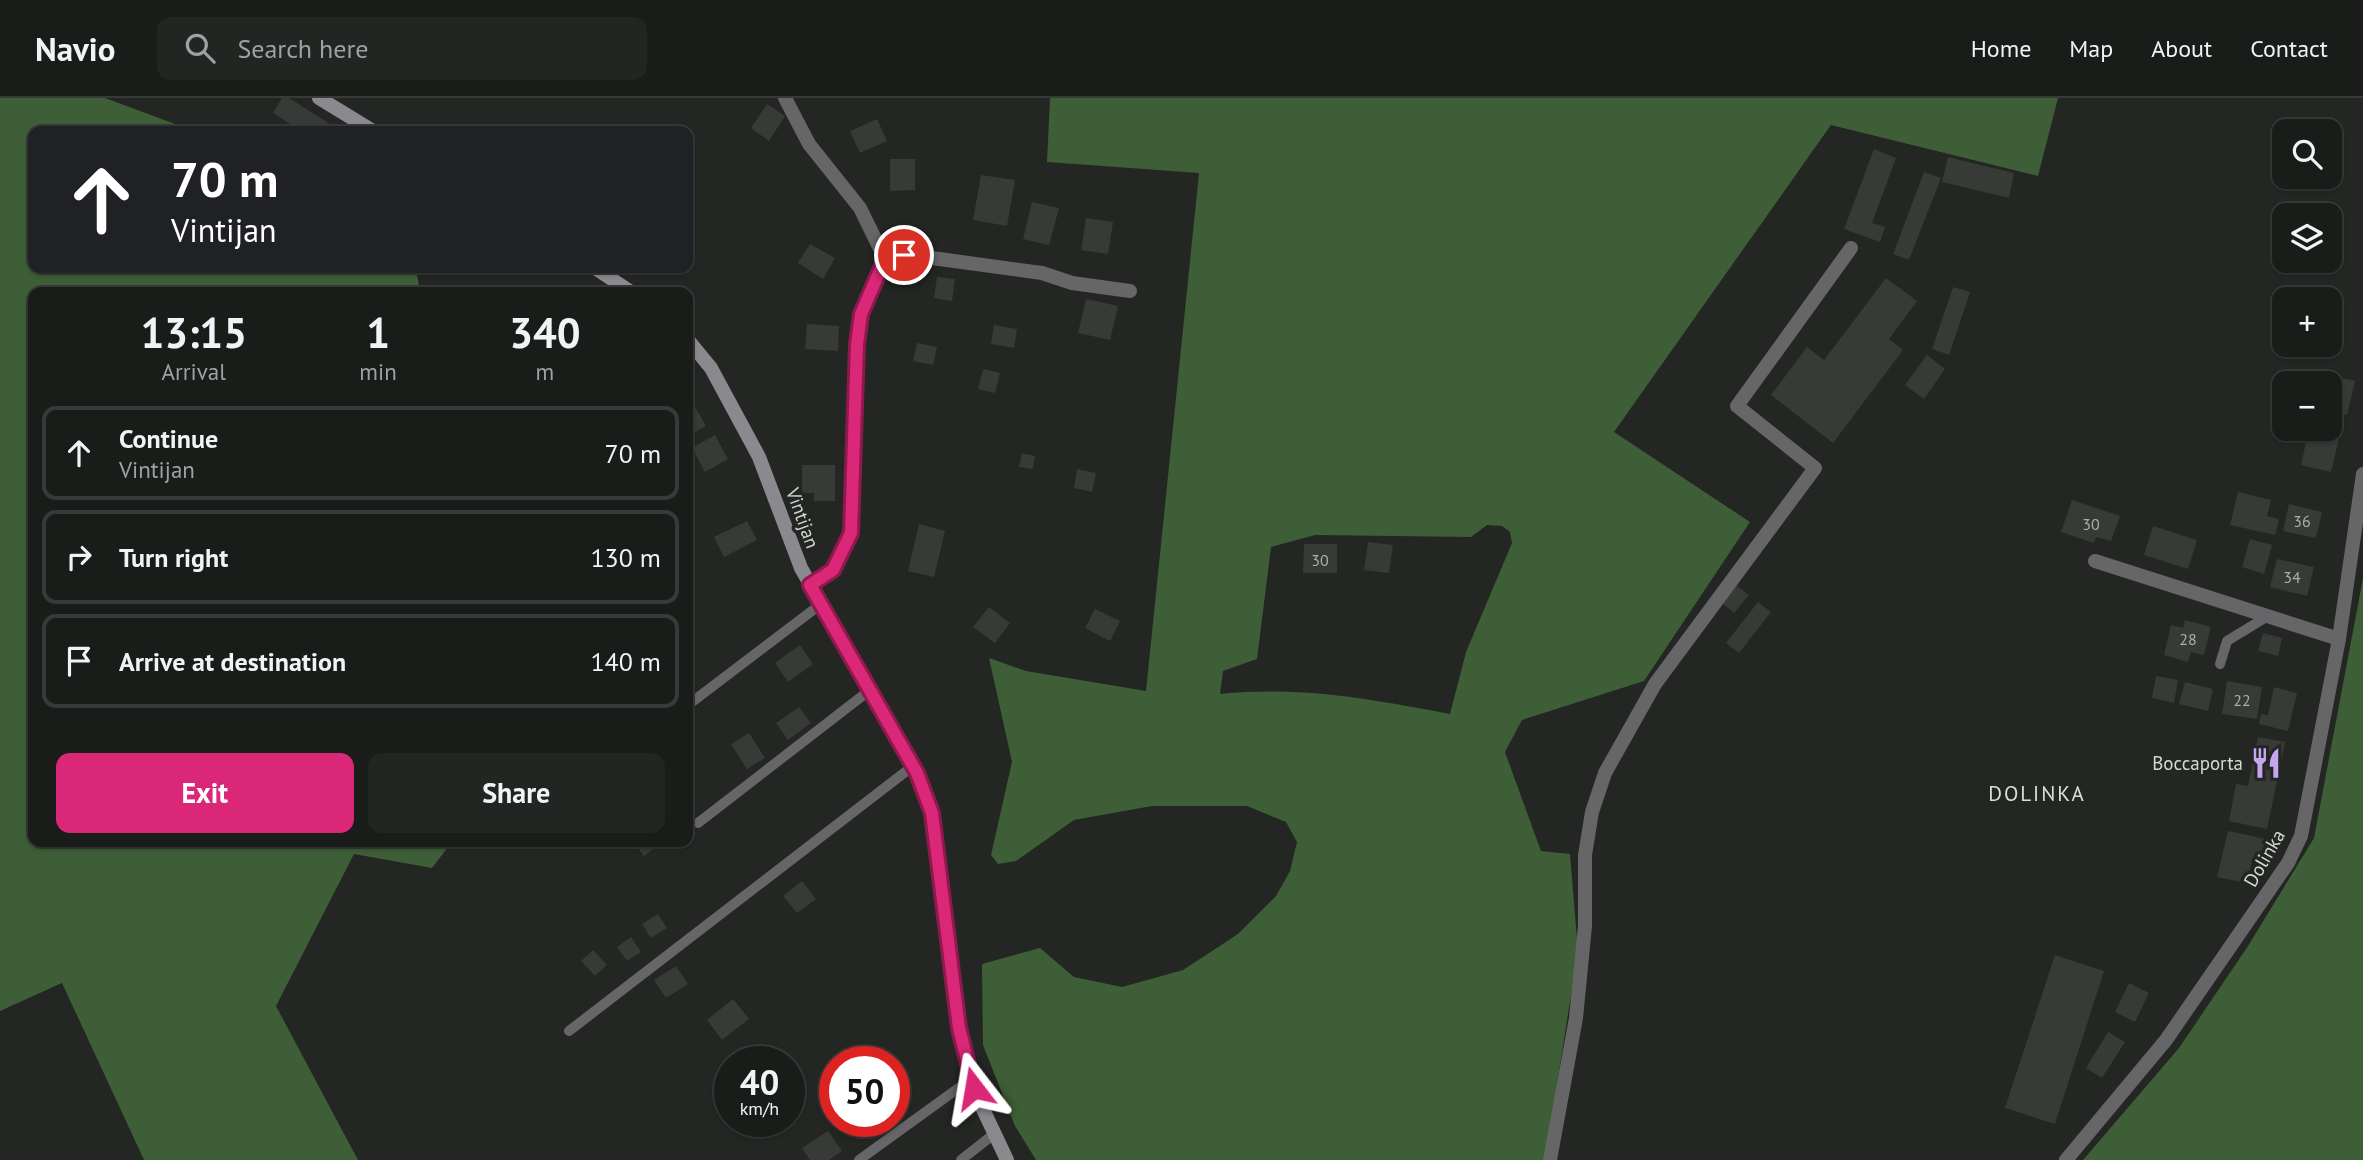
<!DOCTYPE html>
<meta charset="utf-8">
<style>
:root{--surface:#1a1c1a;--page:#232523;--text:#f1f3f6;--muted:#9fa1a2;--line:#383a39;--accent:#db2777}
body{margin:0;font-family:"PT Sans",sans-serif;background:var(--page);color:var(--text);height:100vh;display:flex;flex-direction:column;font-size:26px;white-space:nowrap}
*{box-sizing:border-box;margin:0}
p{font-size:23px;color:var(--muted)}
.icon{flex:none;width:38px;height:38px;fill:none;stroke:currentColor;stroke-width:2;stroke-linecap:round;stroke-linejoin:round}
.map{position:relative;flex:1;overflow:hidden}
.details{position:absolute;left:28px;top:189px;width:665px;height:560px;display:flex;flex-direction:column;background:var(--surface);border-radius:14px;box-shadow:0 2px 5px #0004,0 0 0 2px var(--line)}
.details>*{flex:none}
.hud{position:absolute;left:28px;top:28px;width:665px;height:147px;border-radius:14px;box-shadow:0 2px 5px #0004,0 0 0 2px var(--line);background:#202124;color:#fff;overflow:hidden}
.controls{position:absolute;left:2272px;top:21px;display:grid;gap:14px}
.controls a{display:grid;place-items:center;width:70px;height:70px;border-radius:14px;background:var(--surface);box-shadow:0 2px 5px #0004,0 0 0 2px var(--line);font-size:35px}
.speed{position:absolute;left:714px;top:948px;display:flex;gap:14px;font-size:35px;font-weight:700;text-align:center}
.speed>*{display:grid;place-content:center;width:91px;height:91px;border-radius:50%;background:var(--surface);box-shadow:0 2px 5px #0004,0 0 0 2px var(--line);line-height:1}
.speed small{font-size:18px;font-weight:400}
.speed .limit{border:10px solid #d22;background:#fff;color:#111}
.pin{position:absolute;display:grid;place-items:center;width:60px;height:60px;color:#fff;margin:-30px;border:4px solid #fff;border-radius:50%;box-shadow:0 2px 7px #0007}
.me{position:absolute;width:77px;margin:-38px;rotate:346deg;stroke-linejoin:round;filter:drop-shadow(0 0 5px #0008)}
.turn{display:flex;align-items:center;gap:24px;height:147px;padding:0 28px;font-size:32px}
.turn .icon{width:91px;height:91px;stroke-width:2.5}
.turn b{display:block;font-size:49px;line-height:60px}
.eta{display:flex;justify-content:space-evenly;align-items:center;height:119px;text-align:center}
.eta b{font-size:42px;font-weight:800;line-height:49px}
.primary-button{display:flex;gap:14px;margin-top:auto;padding:14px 28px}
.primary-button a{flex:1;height:80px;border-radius:14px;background:var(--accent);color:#fff;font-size:28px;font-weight:800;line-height:80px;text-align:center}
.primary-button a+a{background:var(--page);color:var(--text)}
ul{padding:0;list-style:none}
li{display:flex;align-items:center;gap:21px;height:94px;margin:0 14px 10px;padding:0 14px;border:4px solid var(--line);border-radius:14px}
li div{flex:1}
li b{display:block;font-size:26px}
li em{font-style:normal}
header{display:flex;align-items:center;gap:42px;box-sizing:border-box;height:98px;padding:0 35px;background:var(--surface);border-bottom:2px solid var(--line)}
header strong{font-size:33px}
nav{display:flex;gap:38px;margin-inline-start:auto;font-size:24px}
.search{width:490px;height:63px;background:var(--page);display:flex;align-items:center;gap:18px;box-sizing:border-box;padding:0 24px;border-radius:14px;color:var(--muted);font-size:26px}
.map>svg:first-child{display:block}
.forest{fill:#3d5e36;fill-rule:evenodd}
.building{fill:#373a36}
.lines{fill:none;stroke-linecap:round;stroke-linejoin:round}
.lane{stroke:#666567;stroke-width:10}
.street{stroke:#666567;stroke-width:14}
.secondary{stroke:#8b898d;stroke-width:14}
.route-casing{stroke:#8e194d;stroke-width:18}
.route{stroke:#db2777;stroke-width:12}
.labels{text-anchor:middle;stroke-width:7;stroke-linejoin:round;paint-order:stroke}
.number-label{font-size:16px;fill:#aeb0ae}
.street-label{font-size:19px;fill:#d6d8d6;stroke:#232622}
.poi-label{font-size:19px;fill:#d6d8d6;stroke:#232622;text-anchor:end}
.neighbourhood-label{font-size:21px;letter-spacing:2px;fill:#dbdfda;stroke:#232622}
</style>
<header>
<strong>Navio</strong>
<div class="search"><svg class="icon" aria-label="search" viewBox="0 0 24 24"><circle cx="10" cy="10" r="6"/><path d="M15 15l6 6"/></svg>Search here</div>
<nav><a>Home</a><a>Map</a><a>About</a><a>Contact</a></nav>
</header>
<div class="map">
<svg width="2363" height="1062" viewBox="0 0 2363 1062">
<rect width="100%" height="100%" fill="#232622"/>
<!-- forest -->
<g class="forest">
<polygon points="0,0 105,0 194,33 33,33 33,170 416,170 420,194 33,194 33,744 452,744 432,770 354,756 276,908 358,1062 144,1062 62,885 0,913"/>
<path d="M1050,0H2058L2038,78L1831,27L1614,334L1750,424L1644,583L1522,622L1505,654L1541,753L1570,756L1578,853L1545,1062H1036L1015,1028L983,947L982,866L1040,850L1074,879L1122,889L1183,872L1238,836L1276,798L1290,773L1297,744L1286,724L1247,708H1152L1074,722L1016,763L998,766L991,757L1012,664L989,560L1026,573L1146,593L1199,75L1047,64ZM1487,427L1502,428L1510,434L1512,445L1466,554L1450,616C1371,601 1301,588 1220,596L1223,573L1257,561L1271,449L1315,437L1471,439Z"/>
<polygon points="2363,480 2363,1062 2083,1062 2179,950 2248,848 2314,740"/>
</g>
<!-- building -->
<g class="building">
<polygon points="282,0 289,0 341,33 301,33 273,15"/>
<polygon points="767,6 785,18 769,43 751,30"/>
<polygon points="877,21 887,43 860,55 850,33"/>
<polygon points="1874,51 1896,60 1872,125 1885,129 1880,144 1844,131"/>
<polygon points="1948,59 2014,75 2009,100 1942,84"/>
<polygon points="890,61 915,61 915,92 890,93"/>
<polygon points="1924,74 1941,80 1909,162 1893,156"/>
<polygon points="981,77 1015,82 1007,128 973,122"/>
<polygon points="1032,104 1059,110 1049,147 1023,141"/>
<polygon points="1086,120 1113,124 1108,156 1081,152"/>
<polygon points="810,146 835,160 823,181 798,165"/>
<polygon points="937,179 955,181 952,203 934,200"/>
<polygon points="1886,180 1917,203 1889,241 1903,252 1833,345 1771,297 1807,249 1824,262"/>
<polygon points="1953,189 1970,194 1949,257 1932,251"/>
<polygon points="1086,201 1118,208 1110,242 1078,235"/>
<polygon points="807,226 839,228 838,253 805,251"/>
<polygon points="994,227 1017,231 1014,250 991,246"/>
<polygon points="917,245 937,249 933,267 913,263"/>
<polygon points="1927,257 1945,271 1924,301 1905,287"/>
<polygon points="983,271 1000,275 995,295 978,291"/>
<polygon points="2323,276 2355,283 2347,317 2329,314 2329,285 2321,285"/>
<polygon points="691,302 706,328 688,338 688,304"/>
<polygon points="2309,331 2340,336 2331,374 2301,367"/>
<polygon points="715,337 728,361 705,374 692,350"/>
<polygon points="1022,355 1035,358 1033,371 1019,369"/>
<polygon points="802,367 835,367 835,403 814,403 814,395 802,395"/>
<polygon points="1077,371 1096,375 1092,394 1074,390"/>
<polygon points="2238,394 2271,402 2267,418 2279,421 2275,437 2230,427"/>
<polygon points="2072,402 2120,418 2111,443 2096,439 2094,445 2061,434"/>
<polygon points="2289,406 2322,414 2316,440 2283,433"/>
<polygon points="747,423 757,442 724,459 714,439"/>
<polygon points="919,426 945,433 934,479 908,473"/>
<polygon points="2153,428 2197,442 2188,471 2144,457"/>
<polygon points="2250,441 2272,447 2264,476 2242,469"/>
<polygon points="1368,444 1393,447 1389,475 1364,472"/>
<polygon points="1304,446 1337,446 1337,475 1303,475"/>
<polygon points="2277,461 2314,469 2307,498 2270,489"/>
<polygon points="1736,487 1749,497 1734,515 1722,505"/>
<polygon points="1758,504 1771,514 1739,555 1726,545"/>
<polygon points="989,509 1010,525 995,545 973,529"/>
<polygon points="1095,511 1120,523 1110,543 1085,530"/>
<polygon points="2185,522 2211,529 2204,557 2191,554 2188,564 2164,557 2171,527 2183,530"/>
<polygon points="2263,535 2282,540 2278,558 2258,553"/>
<polygon points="800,547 813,566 788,584 775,565"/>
<polygon points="2156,578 2178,582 2174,605 2152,600"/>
<polygon points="2227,583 2262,589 2257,621 2222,616"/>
<polygon points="2185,584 2213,591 2208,613 2179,606"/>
<polygon points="2274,589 2297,595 2288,633 2259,626 2261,616 2268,617"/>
<polygon points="799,609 811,625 788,642 776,625"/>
<polygon points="749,635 765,660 747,671 731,646"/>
<polygon points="2258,639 2285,644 2267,731 2229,723 2236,686 2248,688"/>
<polygon points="2228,733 2271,742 2257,766 2252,764 2246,785 2217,779"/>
<polygon points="633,744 662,744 644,758"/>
<polygon points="802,783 816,801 797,815 783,798"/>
<polygon points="658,816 667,830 651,840 642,826"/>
<polygon points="631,839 641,854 627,863 617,849"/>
<polygon points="593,852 607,867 595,878 581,863"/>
<polygon points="2055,857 2104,873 2055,1026 2005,1010"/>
<polygon points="676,868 688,886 666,900 654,882"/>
<polygon points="2129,885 2149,895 2135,924 2115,914"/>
<polygon points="733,901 749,921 722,942 707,922"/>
<polygon points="2108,934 2125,944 2102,980 2086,970"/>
<polygon points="828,1033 842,1053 829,1062 810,1062 802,1050"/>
</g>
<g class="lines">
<!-- lane -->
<g class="lane">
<polyline points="2220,566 2227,543 2268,518"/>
<polyline points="688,607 821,506"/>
<polyline points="698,725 870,592"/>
<polyline points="569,933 913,668"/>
<polyline points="859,1062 971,981"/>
<polyline points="961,1062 994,1036"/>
</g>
<!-- street -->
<g class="street">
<polyline points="785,0 809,46 860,110 885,161"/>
<polyline points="2095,463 2339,541"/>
<polyline points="810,487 833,472 851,435 857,246 861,216 885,161 904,157 932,160 1042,175 1072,185 1130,193"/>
<polyline points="1550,1062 1576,920 1585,828 1585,757 1592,714 1605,675 1655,586 1815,370 1737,308 1851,150"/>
<polyline points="2066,1062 2166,942 2288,765 2301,738 2339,541 2363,376"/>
</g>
<!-- secondary -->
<g class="secondary">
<polyline points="319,0 373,33"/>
<polyline points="595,170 631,194"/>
<polyline points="688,242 711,270 759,359 801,470 917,675 932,715 959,930 973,990 1007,1062"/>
</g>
</g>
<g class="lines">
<defs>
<polyline id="route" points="904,157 885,161 861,216 857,246 851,435 833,472 810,487 917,675 932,715 959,930 974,990"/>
</defs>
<!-- route casing -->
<use href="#route" class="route-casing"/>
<!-- route -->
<use href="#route" class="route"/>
</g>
<!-- icons -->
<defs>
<symbol id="restaurant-bare" viewBox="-9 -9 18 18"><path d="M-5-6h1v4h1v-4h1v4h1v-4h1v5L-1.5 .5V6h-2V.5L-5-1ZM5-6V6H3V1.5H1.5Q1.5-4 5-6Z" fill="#c5a7f1" stroke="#232622" stroke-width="2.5" paint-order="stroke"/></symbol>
</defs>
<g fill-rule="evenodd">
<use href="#restaurant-bare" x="2244" y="643" width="44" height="44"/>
</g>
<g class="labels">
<!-- number labels -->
<g class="number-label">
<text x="2302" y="429">36</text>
<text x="2091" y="432">30</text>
<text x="1320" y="468">30</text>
<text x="2292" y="485">34</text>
<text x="2188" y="547">28</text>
<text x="2242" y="608">22</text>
</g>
<!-- street labels -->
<g class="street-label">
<text transform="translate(803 420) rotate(70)" y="7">Vintijan</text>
<text transform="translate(2264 760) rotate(-60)" y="7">Dolinka</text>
</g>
<!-- poi labels -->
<g class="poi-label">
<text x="2243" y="672">Boccaporta</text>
</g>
<!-- neighbourhood labels -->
<g class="neighbourhood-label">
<text x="2037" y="703">DOLINKA</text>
</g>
</g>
</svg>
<div class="controls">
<a><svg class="icon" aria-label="search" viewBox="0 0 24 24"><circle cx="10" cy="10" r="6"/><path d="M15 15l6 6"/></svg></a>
<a><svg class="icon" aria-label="layers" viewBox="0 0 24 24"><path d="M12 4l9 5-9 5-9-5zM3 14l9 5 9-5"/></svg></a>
<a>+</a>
<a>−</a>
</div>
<div class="speed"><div>40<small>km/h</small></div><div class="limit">50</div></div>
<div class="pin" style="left:904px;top:157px;background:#d93025"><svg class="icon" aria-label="arrive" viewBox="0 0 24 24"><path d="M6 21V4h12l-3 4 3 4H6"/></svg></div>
<svg class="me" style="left:974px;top:990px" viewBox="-20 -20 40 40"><path d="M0-17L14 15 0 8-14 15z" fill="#db2777" stroke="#fff" stroke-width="4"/></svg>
<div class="hud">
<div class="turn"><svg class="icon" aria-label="ahead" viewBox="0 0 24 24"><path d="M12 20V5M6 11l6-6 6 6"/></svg><div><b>70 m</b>Vintijan</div></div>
</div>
<section class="details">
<div class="eta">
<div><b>13:15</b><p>Arrival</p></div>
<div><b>1</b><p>min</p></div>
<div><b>340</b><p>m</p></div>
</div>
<ul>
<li><svg class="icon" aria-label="ahead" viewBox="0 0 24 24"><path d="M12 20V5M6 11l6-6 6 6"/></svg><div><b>Continue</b><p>Vintijan</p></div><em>70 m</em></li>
<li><svg class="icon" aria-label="right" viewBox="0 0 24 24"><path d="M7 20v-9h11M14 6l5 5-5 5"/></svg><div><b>Turn right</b></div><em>130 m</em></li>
<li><svg class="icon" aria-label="arrive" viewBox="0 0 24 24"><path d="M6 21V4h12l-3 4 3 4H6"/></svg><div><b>Arrive at destination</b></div><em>140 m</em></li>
</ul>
<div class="primary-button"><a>Exit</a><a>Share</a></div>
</section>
</div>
